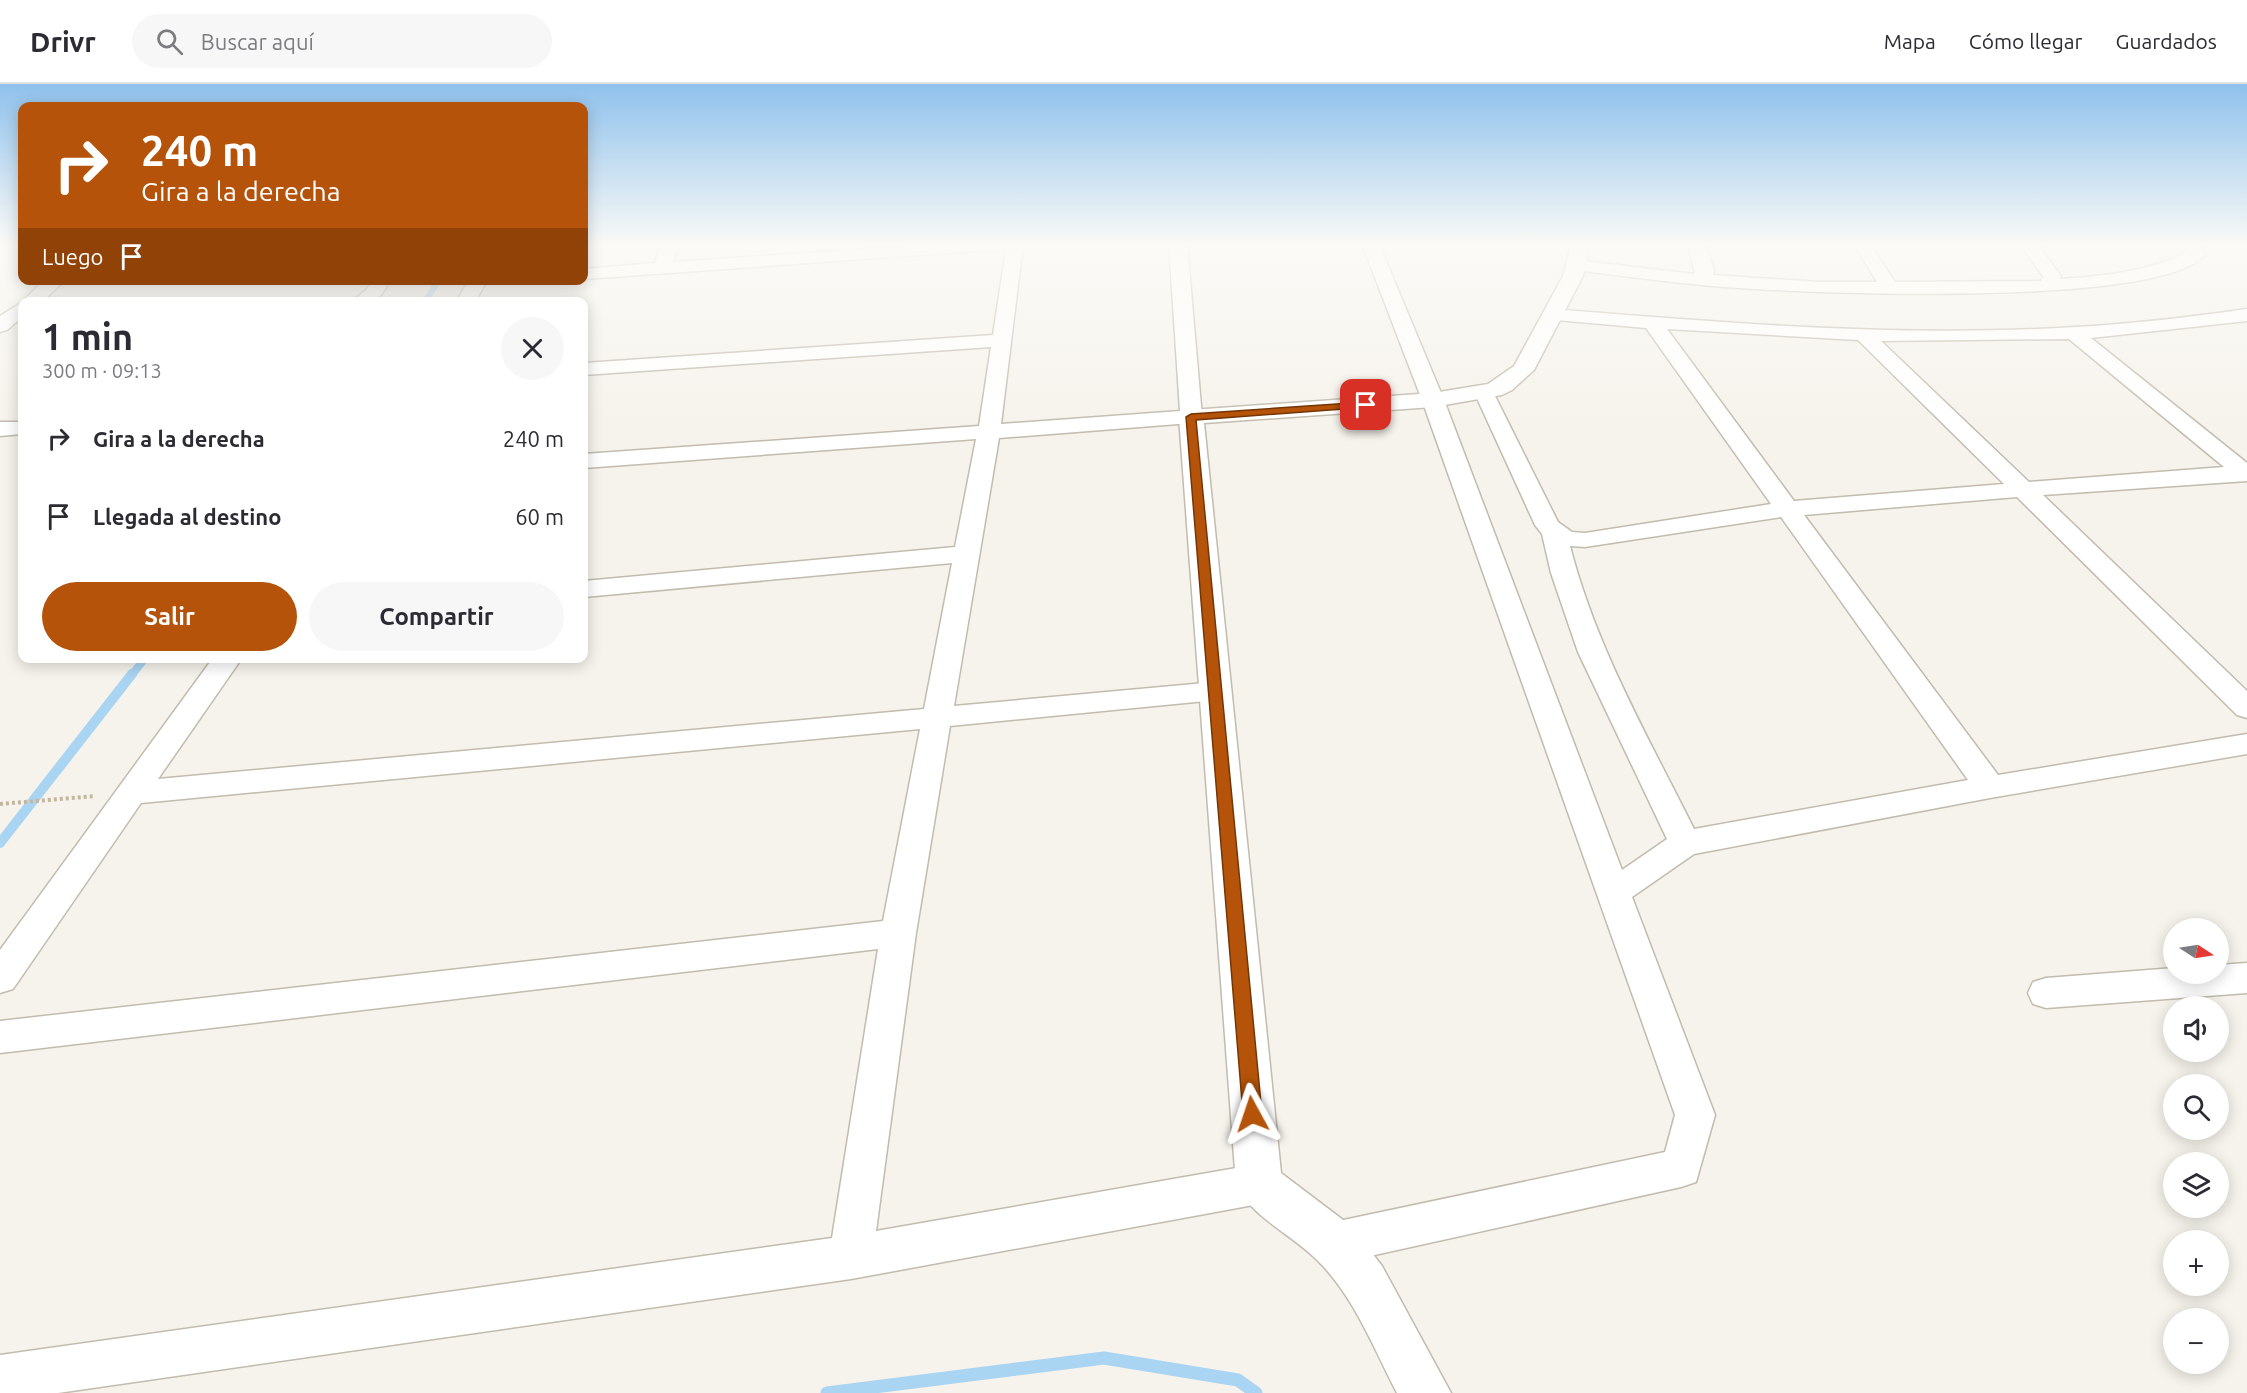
<!DOCTYPE html>
<html lang="es">
<meta charset="utf-8">
<style>
:root{--surface:#fff;--page:#f7f7f7;--text:#2b2b33;--muted:#7c7c81;--line:#e1e1e2;--accent:#b45309}
body{margin:0;font-family:Ubuntu,sans-serif;background:var(--page);color:var(--text);height:100vh;display:flex;flex-direction:column;font-size:22px;white-space:nowrap}
*{box-sizing:border-box;margin:0}
p{font-size:20px;color:var(--muted)}
.icon{flex:none;width:33px;height:33px;fill:none;stroke:currentColor;stroke-width:2;stroke-linecap:round;stroke-linejoin:round}
.map{position:relative;flex:1;overflow:hidden}
.sheet{position:absolute;left:18px;top:213px;width:570px;height:366px;display:flex;flex-direction:column;background:var(--surface);border-radius:12px;box-shadow:0 3px 15px #0003}
.sheet>*{flex:none}
.top-card{position:absolute;left:18px;top:18px;width:570px;height:183px;border-radius:12px;box-shadow:0 3px 15px #0003;background:#b45309;color:#fff;overflow:hidden}
.needle{width:39px;rotate:102deg}
.fabs{position:absolute;left:2163px;top:834px;display:grid;gap:12px}
.fabs a{display:grid;place-items:center;width:66px;height:66px;border-radius:50%;background:var(--surface);box-shadow:0 3px 15px #0003;font-size:30px}
.pin{position:absolute;display:grid;place-items:center;width:51px;height:51px;color:#fff;margin:-26px;border-radius:12px;box-shadow:0 3px 9px #0006}
.me{position:absolute;width:66px;margin:-33px;rotate:355deg;stroke-linejoin:round;filter:drop-shadow(0 0 4px #0008)}
.turn{display:flex;align-items:center;gap:21px;height:126px;padding:0 24px;font-size:27px}
.turn .icon{width:78px;height:78px;stroke-width:2.5}
.turn b{display:block;font-size:42px;line-height:51px}
.then{display:flex;align-items:center;height:57px;padding:0 24px;background:#0003;gap:12px;font-size:22px}
.round{display:grid;place-items:center;flex:none;width:63px;height:63px;border-radius:32px;background:var(--page)}
.overview{display:flex;align-items:center;justify-content:space-between;height:102px;padding:0 24px}
h1{font-size:36px;font-weight:700;line-height:45px}
.action{display:flex;gap:12px;margin-top:auto;padding:12px 24px}
.action a{flex:1;height:69px;border-radius:36px;background:var(--accent);color:#fff;font-size:24px;font-weight:700;line-height:69px;text-align:center}
.action a+a{background:var(--page);color:var(--text)}
ul{padding:0;list-style:none}
li{display:flex;align-items:center;gap:18px;height:78px;padding:0 24px}
li div{flex:1}
li b{display:block;font-size:22px}
li em{font-style:normal}
header{display:flex;align-items:center;gap:36px;box-sizing:border-box;height:84px;padding:0 30px;background:var(--surface);border-bottom:2px solid var(--line)}
header strong{font-size:28px}
nav{display:flex;gap:33px;margin-inline-start:auto;font-size:21px}
.search{width:420px;height:54px;background:var(--page);display:flex;align-items:center;gap:15px;box-sizing:border-box;padding:0 21px;border-radius:33px;color:var(--muted);font-size:22px}
.map>svg:first-child{display:block}
.lines{fill:none;stroke-linecap:round;stroke-linejoin:round}
.stream-far3{stroke:#a9d4f2;stroke-width:6}
.stream-far2{stroke:#a9d4f2;stroke-width:8}
.stream-far1{stroke:#a9d4f2;stroke-width:10}
.stream{stroke:#a9d4f2;stroke-width:13}
.minor-casing{stroke:#c2bbae;stroke-width:3}
.tertiary-casing{stroke:#c2bbae;stroke-width:3}
.path{stroke:#c4b79f;stroke-width:4;stroke-dasharray:3 3;stroke-linecap:butt}
.minor{fill:#fff;fill-rule:evenodd}
.tertiary{fill:#fff;fill-rule:evenodd}
.route{fill:#b45309;stroke:#753606;stroke-width:1.5}
</style>
<header>
<strong>Drivr</strong>
<div class="search"><svg class="icon" aria-label="search" viewBox="0 0 24 24"><circle cx="10" cy="10" r="6"/><path d="M15 15l6 6"/></svg>Buscar aquí</div>
<nav><a>Mapa</a><a>Cómo llegar</a><a>Guardados</a></nav>
</header>
<div class="map">
<svg width="2247" height="1309" viewBox="0 0 2247 1309">
<rect width="100%" height="100%" fill="#f6f3ec"/>
<g class="lines">
<!-- stream-far3 -->
<polyline class="stream-far3" points="425,218 439,196"/>
<!-- stream-far2 -->
<polyline class="stream-far2" points="131,592 145,574"/>
<!-- stream-far1 -->
<polyline class="stream-far1" points="0,759 132,590"/>
<!-- stream -->
<polyline class="stream" points="827,1309 1104,1274 1238,1296 1256,1309"/>
<defs>
<g id="minor">
<polygon points="661,160 678,160 673,178 940,160 1023,160 1001,340 1180,327 1169,160 1187,160 1202,333 1199,338 1191,339 999,354 954,622 1216,598 1226,600 1230,607 1226,614 1216,616 950,642 916,849 876,1147 1259,1080 1274,1086 1280,1100 1274,1114 1259,1120 851,1195 58,1309 0,1309 0,1271 832,1154 878,865 0,969 0,937 883,837 920,645 141,719 13,905 0,909 0,866 213,574 242,574 158,695 924,625 952,479 584,513 584,497 955,463 976,355 584,384 584,370 979,342 991,263 584,291 584,279 993,251 1006,165 584,195 584,185 655,179"/>
<path d="M1362,160H1379L1444,316L1622,786L1667,755L1578,568L1551,489L1542,450L1535,441L1475,310L1478,306H1492L1558,438L1572,448L1585,449L1771,420L1646,244L1545,235L1543,231L1545,227L1552,225C1726,239 1901,254 2075,243C2133,240 2190,233 2247,225V237L2091,254L2247,379V397L2043,411L2247,607V634L2237,631L2017,413L1804,431L1998,691L2247,650V670L1990,714L1694,770L1632,813L1715,1031L1696,1098L1681,1103L1334,1180L1319,1174L1312,1159L1319,1144L1334,1138L1665,1068L1675,1031L1422,316ZM1667,245L1858,256L2004,400L1794,417ZM2069,255L2224,383L2029,398L1881,257ZM1781,433L1968,696L1694,745C1648,653 1596,563 1570,462L1585,463Z"/>
<path d="M1688,160H1705L1714,186L1713,191L1818,198H1877L1854,160H1870L1895,198L2041,197L2043,192L2020,160H2037L2061,192L2060,195C2103,192 2148,188 2187,168L2184,160H2200L2205,170C2165,226 1776,209 1702,201C1659,197 1617,191 1575,186L1566,181L1575,176L1695,190Z"/>
<polygon points="44,196 65,196 42,218 22,218 22,233 7,246 0,248 0,232 21,219"/>
<path d="M372,196H390C379,218 375,218 352,218L367,205Z"/>
<polygon points="469,196 487,196 475,218 456,218"/>
<polygon points="0,338 22,338 22,350 0,352"/>
<polygon points="2247,879 2247,909 2046,924 2033,920 2028,909 2033,898 2046,894 2174,884 2174,890 2218,890 2218,881"/>
</g>
<path id="tertiary" d="M1571,160H1589L1583,192L1534,286L1512,306L1502,311L1433,323L1204,339L1281,1089L1351,1142L1382,1182L1451,1309H1397C1374,1265 1353,1210 1316,1175C1291,1150 1251,1133 1236,1100L1179,333L1183,328L1191,326L1433,309L1488,300L1514,282L1563,192Z"/>
</defs>
<!-- minor casing -->
<use href="#minor" class="minor-casing"/>
<!-- tertiary casing -->
<use href="#tertiary" class="tertiary-casing"/>
<!-- path -->
<polyline class="path" points="0,720 95,712"/>
<!-- minor -->
<use href="#minor" class="minor"/>
<!-- tertiary -->
<use href="#tertiary" class="tertiary"/>
</g>
<!-- sky -->
<linearGradient id="sky" x2="0" y2="1"><stop stop-color="#8fc1ec"/><stop offset="0.47" stop-color="#fbfaf6"/><stop offset="1" stop-color="#fbfaf6" stop-opacity="0"/></linearGradient>
<rect width="2247" height="343" fill="url(#sky)"/>
<!-- route -->
<polygon class="route" points="1366,318 1371,321 1370,323 1196,336 1262,1030 1259,1036 1252,1038 1246,1036 1243,1030 1186,333 1191,330"/>
</svg>
<div class="fabs">
<a><svg class="needle" viewBox="-14 -14 28 28"><path d="M0-13l5 13h-10z" fill="#e53935"/><path d="M0 13l5-13h-10z" fill="#7c7c81"/></svg></a>
<a><svg class="icon" aria-label="sound" viewBox="0 0 24 24"><path d="M4 9h4l5-4v14l-5-4H4zM17 9q2 3 0 6"/></svg></a>
<a><svg class="icon" aria-label="search" viewBox="0 0 24 24"><circle cx="10" cy="10" r="6"/><path d="M15 15l6 6"/></svg></a>
<a><svg class="icon" aria-label="layers" viewBox="0 0 24 24"><path d="M12 4l9 5-9 5-9-5zM3 14l9 5 9-5"/></svg></a>
<a>+</a>
<a>−</a>
</div>
<div class="pin" style="left:1366px;top:321px;background:#d93025"><svg class="icon" aria-label="arrive" viewBox="0 0 24 24"><path d="M6 21V4h12l-3 4 3 4H6"/></svg></div>
<svg class="me" style="left:1252px;top:1030px" viewBox="-20 -20 40 40"><path d="M0-17L14 15 0 8-14 15z" fill="#b45309" stroke="#fff" stroke-width="4"/></svg>
<div class="top-card">
<div class="turn"><svg class="icon" aria-label="right" viewBox="0 0 24 24"><path d="M7 20v-9h11M14 6l5 5-5 5"/></svg><div><b>240 m</b>Gira a la derecha</div></div>
<div class="then">Luego<svg class="icon" aria-label="arrive" viewBox="0 0 24 24"><path d="M6 21V4h12l-3 4 3 4H6"/></svg></div>
</div>
<section class="sheet">
<div class="overview"><div><h1>1 min</h1><p>300 m · 09:13</p></div><a class="round"><svg class="icon" aria-label="close" viewBox="0 0 24 24"><path d="M6 6l12 12M18 6L6 18"/></svg></a></div>
<ul>
<li><svg class="icon" aria-label="right" viewBox="0 0 24 24"><path d="M7 20v-9h11M14 6l5 5-5 5"/></svg><div><b>Gira a la derecha</b></div><em>240 m</em></li>
<li><svg class="icon" aria-label="arrive" viewBox="0 0 24 24"><path d="M6 21V4h12l-3 4 3 4H6"/></svg><div><b>Llegada al destino</b></div><em>60 m</em></li>
</ul>
<div class="action"><a>Salir</a><a>Compartir</a></div>
</section>
</div>
